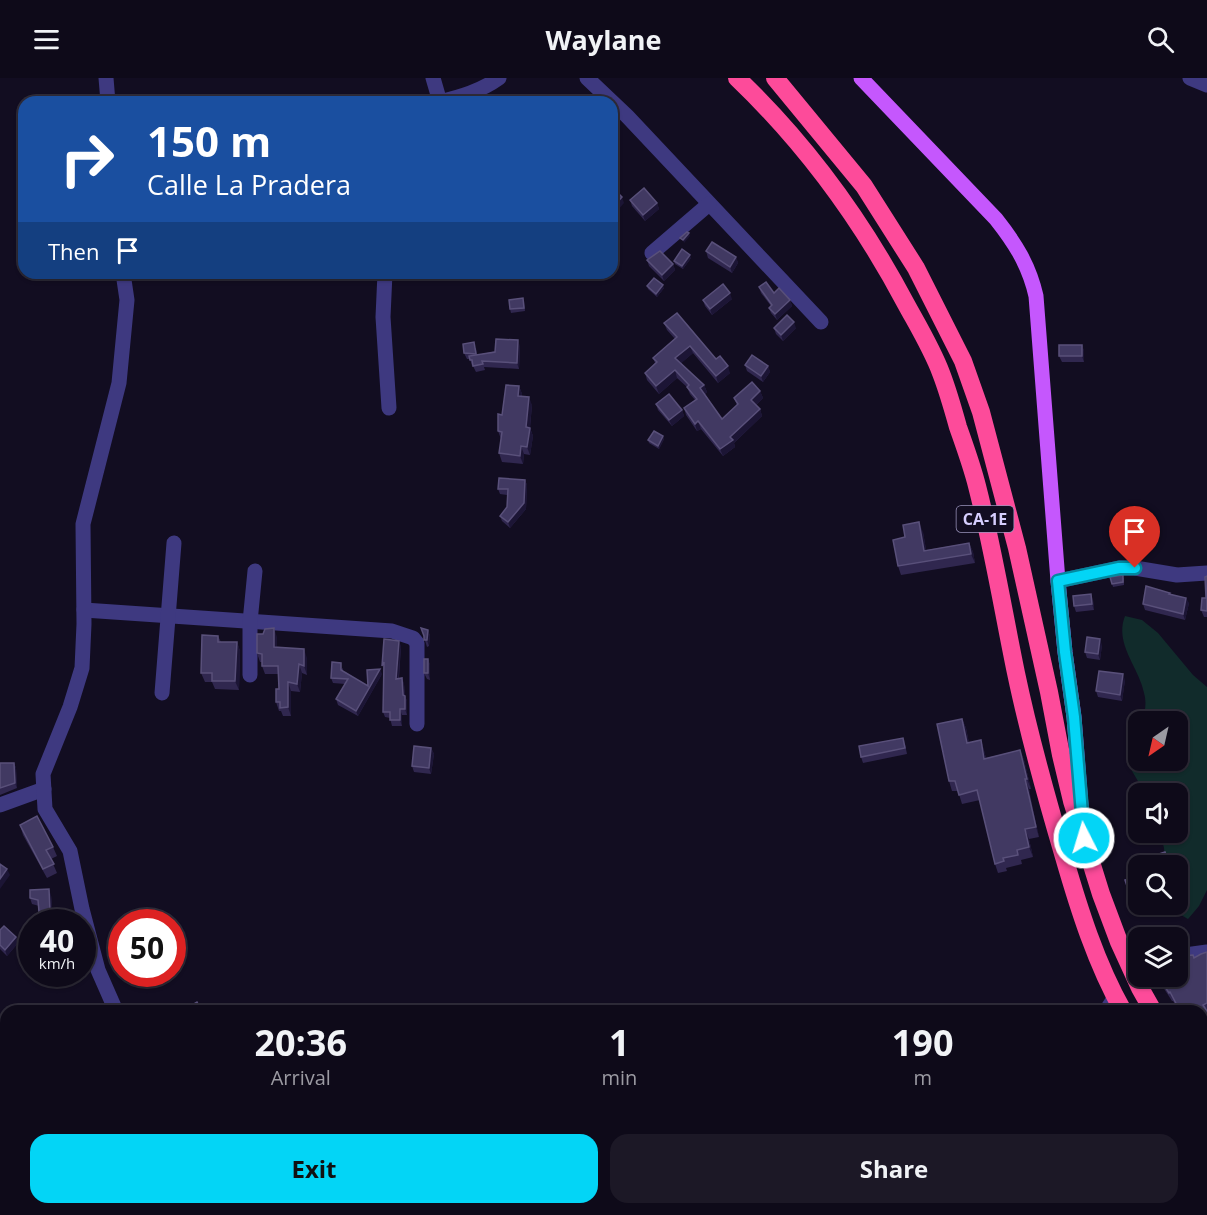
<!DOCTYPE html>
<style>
:root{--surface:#0e0a19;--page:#1c1826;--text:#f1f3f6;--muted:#9b9aa2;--line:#2e2b38;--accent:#03d5f6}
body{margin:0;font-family:"Open Sans",sans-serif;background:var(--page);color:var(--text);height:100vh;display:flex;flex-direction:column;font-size:22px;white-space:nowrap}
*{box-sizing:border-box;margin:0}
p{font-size:20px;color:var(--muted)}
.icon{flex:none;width:33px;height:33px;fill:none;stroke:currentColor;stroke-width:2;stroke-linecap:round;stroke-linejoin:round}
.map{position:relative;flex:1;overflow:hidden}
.drawer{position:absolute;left:0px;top:927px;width:1208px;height:210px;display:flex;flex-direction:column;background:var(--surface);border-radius:18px 18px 0 0;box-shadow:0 2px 4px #0004,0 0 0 2px var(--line)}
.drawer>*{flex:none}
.guide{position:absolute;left:18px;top:18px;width:600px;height:183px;border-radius:18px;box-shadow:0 2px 4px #0004,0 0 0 2px var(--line);background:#1a4fa0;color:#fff;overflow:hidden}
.needle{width:39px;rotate:214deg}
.fabs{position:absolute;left:1128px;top:633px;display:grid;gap:12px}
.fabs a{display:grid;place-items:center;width:60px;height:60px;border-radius:12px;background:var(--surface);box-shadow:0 2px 4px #0004,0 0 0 2px var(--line);font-size:30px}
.speed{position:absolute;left:18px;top:831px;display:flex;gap:12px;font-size:30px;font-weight:700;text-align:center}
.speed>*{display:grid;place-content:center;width:78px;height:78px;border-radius:50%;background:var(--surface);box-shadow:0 2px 4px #0004,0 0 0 2px var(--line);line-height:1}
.speed small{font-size:15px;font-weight:400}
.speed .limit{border:9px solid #d22;background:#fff;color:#111}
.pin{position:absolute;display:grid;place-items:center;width:51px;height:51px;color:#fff;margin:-62px -26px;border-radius:50% 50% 50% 0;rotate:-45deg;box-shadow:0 0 6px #0007}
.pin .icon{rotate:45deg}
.me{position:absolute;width:66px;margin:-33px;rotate:355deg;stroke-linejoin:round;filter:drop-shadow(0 0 4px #0008)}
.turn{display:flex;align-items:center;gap:21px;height:126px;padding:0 30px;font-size:27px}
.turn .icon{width:78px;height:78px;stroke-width:2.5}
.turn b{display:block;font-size:42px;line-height:51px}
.then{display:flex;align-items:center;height:57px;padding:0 30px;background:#0003;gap:12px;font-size:22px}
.eta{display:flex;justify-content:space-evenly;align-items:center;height:102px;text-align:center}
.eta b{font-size:36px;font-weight:700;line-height:42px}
.button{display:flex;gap:12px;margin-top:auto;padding:12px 30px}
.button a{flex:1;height:69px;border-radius:18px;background:var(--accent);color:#111;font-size:24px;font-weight:700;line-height:69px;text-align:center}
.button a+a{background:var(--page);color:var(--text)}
header{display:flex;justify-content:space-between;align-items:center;height:78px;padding:0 30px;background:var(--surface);font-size:27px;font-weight:700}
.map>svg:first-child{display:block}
.green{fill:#112b2b}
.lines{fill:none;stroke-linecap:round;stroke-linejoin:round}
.minor{stroke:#3e3980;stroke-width:15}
.major{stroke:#c557fd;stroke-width:15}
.highway{stroke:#fd4b9a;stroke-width:18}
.wall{fill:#30274f}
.shaded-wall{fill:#1c1535}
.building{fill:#413962;stroke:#59507a;stroke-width:1.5}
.route-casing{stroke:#028aa0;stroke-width:15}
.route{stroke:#03d5f6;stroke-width:10}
.labels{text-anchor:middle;stroke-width:6;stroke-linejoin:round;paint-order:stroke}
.shield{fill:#120d21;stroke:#9b94bc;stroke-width:1.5}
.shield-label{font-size:16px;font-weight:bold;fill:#d6cefe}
</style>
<header><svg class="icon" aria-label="menu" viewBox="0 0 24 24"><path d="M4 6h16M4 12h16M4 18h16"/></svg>Waylane<svg class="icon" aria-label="search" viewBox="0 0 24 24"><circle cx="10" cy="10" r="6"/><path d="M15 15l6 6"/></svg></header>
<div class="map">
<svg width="1207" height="1137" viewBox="0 0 1207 1137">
<rect width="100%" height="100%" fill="#120d21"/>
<!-- green -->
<path class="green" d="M1125,538L1142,542L1158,555L1193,597L1207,609V812L1199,828L1188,841L1174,833L1171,827L1178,826V788L1165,787L1164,770L1160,755L1178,754V716L1145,715L1132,693L1130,678L1138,653V682H1178V644L1142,643C1145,634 1147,625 1144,615C1139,589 1114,566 1125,538Z"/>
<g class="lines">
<!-- minor -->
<g class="minor">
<polyline points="106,0 108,24"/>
<polyline points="433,0 440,24"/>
<polyline points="587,0 627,38 821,244"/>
<polyline points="1190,0 1207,7"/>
<path d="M439,24C460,19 481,13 499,0"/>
<polyline points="652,175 709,126"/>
<polyline points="385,195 383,239 389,330"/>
<polyline points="1058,503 1119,490 1135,490 1177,497 1207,495"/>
<polyline points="84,532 392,553 413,560 417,565 417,646"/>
<polyline points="250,597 250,544 255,493"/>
<polyline points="162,615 174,465"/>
<polyline points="0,727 44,711"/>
<polyline points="1178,878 1207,874"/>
<polyline points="116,933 98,892 82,831 70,773 45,731 43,696 70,629 82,590 84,546 83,446 119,305 127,222 123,195"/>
<polyline points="1106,933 1115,919"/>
<polyline points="1202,1116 1207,1122"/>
<polyline points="1048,1137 1051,1131"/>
<polyline points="1128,1137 1147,1131"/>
</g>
<!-- major -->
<path class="major" d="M861,0L996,141C1015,165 1029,187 1036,218L1058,503L1065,574L1074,639L1082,740"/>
<!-- highway -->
<g class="highway">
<path d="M737,0C805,65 862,143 906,226C918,248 932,271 941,295C948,313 953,331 958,349C965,369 972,388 977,408C993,470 1003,532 1016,595C1029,657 1046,718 1064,779C1079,831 1096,885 1123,933"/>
<polyline points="775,0 864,108 916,190 963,283 981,334 1017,470 1049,614 1061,677 1072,723 1101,816 1119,864 1140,910 1153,933"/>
<polyline points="1202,1018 1207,1026"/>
<polyline points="1202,1063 1207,1071"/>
</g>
</g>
<!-- wall -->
<g class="wall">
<polygon points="630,122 657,125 659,131 645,143 632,128"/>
<polygon points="706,173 736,179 738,185 732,195 708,180"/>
<polygon points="691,180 683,191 675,186 674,183"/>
<polygon points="647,182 673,186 675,192 664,203 649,188"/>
<polygon points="647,208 664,210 657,219 648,211"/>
<polygon points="759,209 790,222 792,228 777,242 771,235 769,230 771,228 761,215"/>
<polygon points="732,221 712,237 705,228 703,222"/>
<polygon points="524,223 525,233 511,235 510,231"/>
<polygon points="664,245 716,281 730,295 718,305 693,275 681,285 704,307 707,314 705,316 722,341 737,327 734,320 760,313 763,320 756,327 760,331 762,338 734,365 735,369 723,378 701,351 697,353 686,337 684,330 695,322 690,316 687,309 677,300 659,316 647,302 645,295 655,285 653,280 675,261 667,252"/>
<polygon points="774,250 796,250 783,263 776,256"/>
<polygon points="1082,267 1084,273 1084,284 1062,284 1059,278"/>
<polygon points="520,268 519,291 484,289 485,292 476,294 473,288 472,288 470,281 467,281 464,275 476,270 477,277"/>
<polygon points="745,287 768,288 770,294 763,304 747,293"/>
<polygon points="519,308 522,316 522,318 532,327 530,350 533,358 530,377 524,376 523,386 502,384 499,375 501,361 498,353 502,337"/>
<polygon points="656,326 682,332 684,338 672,348 658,332"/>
<polygon points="663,358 664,361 659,371 649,365 648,362"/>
<polygon points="525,402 527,407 526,431 510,450 502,443 500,438 507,429 507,417 500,416 498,411"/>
<polygon points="923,454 926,472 969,465 973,474 975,485 901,497 898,488 905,459"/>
<polygon points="1207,498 1207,539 1204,539 1201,532 1206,520"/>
<polygon points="1110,499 1124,500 1124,507 1113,509"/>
<polygon points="1170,517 1189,525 1185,542 1145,532 1143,526"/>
<polygon points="1093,522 1094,532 1076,534 1074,528"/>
<polygon points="421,550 428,552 430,558 429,568 427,569"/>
<polygon points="218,558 221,564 237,564 240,573 239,612 215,611 212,604 205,604 201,595"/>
<polygon points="277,559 277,570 307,580 307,597 302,595 300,614 291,613 291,638 283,638 281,633 279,633 276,624 279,611 278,596 265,596 262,588 262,584 260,584 257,575"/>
<polygon points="1102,567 1100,582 1087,580 1085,574"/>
<polygon points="401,568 399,600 402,600 404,606 405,618 407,623 407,637 402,637 402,648 392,648 390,640 385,639 383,634"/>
<polygon points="428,581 430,587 430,602 427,601 424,595"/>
<polygon points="343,590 343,594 368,608 382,596 358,638 338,627 336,621 345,606 333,605 331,600"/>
<polygon points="1125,602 1122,623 1098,619 1096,613"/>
<polygon points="962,641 966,650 969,665 981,662 986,680 1020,672 1024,682 1031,711 1029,711 1032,728 1039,759 1029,761 1033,779 1021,782 1022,786 1006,790 1007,793 998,795 995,786 980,722 962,726 958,713 952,713 949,703"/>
<polygon points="905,666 907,676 863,685 861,679"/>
<polygon points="431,670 434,676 431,696 414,694 412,688"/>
<polygon points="0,685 14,685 16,690 17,710 0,717"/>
<polygon points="20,747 53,769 57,778 51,781 57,795 47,800 23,757"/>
<polygon points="1165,774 1170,788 1138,788 1138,825 1134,826 1125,802 1133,800 1129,786"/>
<polygon points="51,817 53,839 41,840 39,834 39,828 32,826 30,820"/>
<polygon points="0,852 16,859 18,865 7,878 0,871"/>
<polygon points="122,857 122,891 113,886 109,877"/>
<polygon points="32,870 32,893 30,894 23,884 21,878"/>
<polygon points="1207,874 1207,973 1202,976 1202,933 1179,933 1173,923 1172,923 1161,906 1158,898"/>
<polygon points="1023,1131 1035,1131 1035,1135 1023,1132"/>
</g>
<!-- shaded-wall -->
<g class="shaded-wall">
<polygon points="622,119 624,125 612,139 612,130"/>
<polygon points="657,125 659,131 645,143 643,137"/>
<polygon points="689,155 690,158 684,165 683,162"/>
<polygon points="690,177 691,180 683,191 682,188"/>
<polygon points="736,179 738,185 732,195 730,189"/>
<polygon points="673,186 675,192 664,203 662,197"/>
<polygon points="663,207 664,210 657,219 656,216"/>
<polygon points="730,215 732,221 712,237 710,231"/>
<polygon points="790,222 792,228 777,242 775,236"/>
<polygon points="794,244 796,250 783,263 781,257"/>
<polygon points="518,262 520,268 519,291 517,285"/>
<polygon points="1082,267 1084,273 1084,284 1082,278"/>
<polygon points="690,268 693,275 678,288 675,280"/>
<polygon points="728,288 730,295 718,305 716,298"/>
<polygon points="768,288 770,294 763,304 761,298"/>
<polygon points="675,292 677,300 659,316 656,308"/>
<polygon points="704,307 707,314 703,317 700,310"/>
<polygon points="519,308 522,316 521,326 518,318"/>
<polygon points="760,313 763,320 754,329 751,322"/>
<polygon points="529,319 532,327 529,358 526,349"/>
<polygon points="760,331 762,338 734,365 735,369 723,378 720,371 730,359"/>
<polygon points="682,332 684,338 672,348 669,342"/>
<polygon points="698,343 701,351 697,353 695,346"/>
<polygon points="530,350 533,358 530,377 527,369"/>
<polygon points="663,358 664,361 659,371 658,368"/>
<polygon points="521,368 524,376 523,386 520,378"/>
<polygon points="525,402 527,407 526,431 510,450 508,444"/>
<polygon points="919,444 923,454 928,482 924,473"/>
<polygon points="969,465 973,474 975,485 971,476"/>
<polygon points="1091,516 1093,522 1094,532 1092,526"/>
<polygon points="1186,520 1189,525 1185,542 1183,536"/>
<polygon points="274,550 277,559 277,578 274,569"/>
<polygon points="428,552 430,558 429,568 427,562"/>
<polygon points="1100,561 1102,567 1100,582 1098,576"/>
<polygon points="399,563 401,568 398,606 396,601"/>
<polygon points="237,564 240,573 239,612 235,603"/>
<polygon points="304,571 307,580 307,597 304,588"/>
<polygon points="428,581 430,587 430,602 428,595"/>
<polygon points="299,586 302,595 300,614 297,606"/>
<polygon points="380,591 382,596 358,638 356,633"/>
<polygon points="1123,596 1125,602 1122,623 1120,617"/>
<polygon points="402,600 404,606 405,618 407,623 407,637 405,631"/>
<polygon points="288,604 291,613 291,638 288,629"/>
<polygon points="400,631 402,637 402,648 400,642"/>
<polygon points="962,641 966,650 971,675 967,665"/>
<polygon points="981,662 984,672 988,690 984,681"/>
<polygon points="431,670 434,676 431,696 429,690"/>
<polygon points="1020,672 1024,682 1031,711 1027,701"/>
<polygon points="14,685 16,690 17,710 15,705"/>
<polygon points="1025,701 1029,711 1039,759 1036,749"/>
<polygon points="1025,751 1029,761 1033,779 1029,769"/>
<polygon points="7,791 10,797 0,811 0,801"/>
<polygon points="49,811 51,817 53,839 50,833"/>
<polygon points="16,859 18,865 7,878 5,872"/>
<polygon points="32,885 32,893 30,894 28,887"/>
<polygon points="1088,1131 1099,1131 1099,1132 1093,1137 1081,1137"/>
<polygon points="1192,1132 1194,1137 1187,1137"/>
</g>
<!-- building -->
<g class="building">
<polygon points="644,110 657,125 643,137 630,122"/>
<polygon points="615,112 622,119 612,130 612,115"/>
<polygon points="687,154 689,155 683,162 680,160"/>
<polygon points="712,164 736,179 730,189 706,173"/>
<polygon points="682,171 690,177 682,188 674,183"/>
<polygon points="660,173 673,186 662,197 647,182"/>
<polygon points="654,200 663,207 656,216 647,208"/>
<polygon points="766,204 774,215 779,210 790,222 775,236 769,230 772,227 759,209"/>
<polygon points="723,206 730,215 710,231 703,222"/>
<polygon points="523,220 524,230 510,231 509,222"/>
<polygon points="677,235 716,281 720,278 728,288 716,298 690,268 675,280 704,307 700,310 722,341 738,326 734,320 752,304 760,313 751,322 760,331 730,359 733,362 720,371 698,343 695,346 684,330 697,321 687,309 689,307 675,292 656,308 645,295 657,284 653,280 677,259 664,245"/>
<polygon points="787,237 794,244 781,257 774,250"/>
<polygon points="496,261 518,262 517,285 482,283 483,286 473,288 472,282 470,282 469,278 495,274"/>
<polygon points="474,264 476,276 464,275 463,266"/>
<rect x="1059" y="267" width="23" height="11"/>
<polygon points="752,277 768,288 761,298 745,287"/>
<polygon points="506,307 519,308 518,318 529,319 526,349 530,350 527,369 521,368 520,378 499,375 502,354 498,353 498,336 502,337"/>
<polygon points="669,316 682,332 669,342 656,326"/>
<polygon points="654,353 663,358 658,368 648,362"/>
<polygon points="499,400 525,402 524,425 508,444 500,438 507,429 508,411 498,411"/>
<polygon points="919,444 924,473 969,465 971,476 898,488 893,462 905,459 903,447"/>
<polygon points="1123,497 1123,504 1112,506 1110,499"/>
<polygon points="1207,498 1207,533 1201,532 1202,520 1206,520 1205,499"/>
<polygon points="1146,508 1170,515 1169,516 1186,520 1183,536 1143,526"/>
<polygon points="1091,516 1092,526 1074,528 1073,518"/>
<polygon points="274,550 274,569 304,571 304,588 299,586 297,606 288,604 288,629 280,630 280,624 276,624 276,611 279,611 278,588 262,588 262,576 257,575 257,556 263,556 265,551"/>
<polygon points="421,550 428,552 427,562 424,562 424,558"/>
<polygon points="202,557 218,558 218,564 237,564 235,603 212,603 212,595 201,595"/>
<polygon points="1087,559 1100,561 1098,576 1085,574"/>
<polygon points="384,561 399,563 396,601 402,600 403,617 405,618 405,631 400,631 400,642 390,642 390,634 383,634 384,584 382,588"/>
<rect x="424" y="581" width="4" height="14"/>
<polygon points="332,584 341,585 341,592 368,608 367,592 380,591 356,633 336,621 348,601 331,600"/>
<polygon points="1099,593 1123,596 1120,617 1096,613"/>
<polygon points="962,641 967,665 981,662 984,681 1020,672 1027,701 1025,701 1029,718 1036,749 1025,751 1029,769 1017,772 1018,777 1003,780 1004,783 995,786 977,712 959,717 955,703 949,703 937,646"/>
<polygon points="903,660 905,670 861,679 859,668"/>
<polygon points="414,668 431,670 429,690 412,688"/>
<polygon points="0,685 14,685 15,705 0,710"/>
<polygon points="37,738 53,769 46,772 54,786 43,791 20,747"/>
<polygon points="1165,774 1168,782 1152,788 1138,788 1138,818 1131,820 1125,802 1133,800 1129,786"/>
<polygon points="0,786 7,791 0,801"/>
<polygon points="49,811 50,833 39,834 38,822 30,820 30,812"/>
<polygon points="4,848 16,859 5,872 0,867 0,852"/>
<polygon points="120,856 122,857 122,883 109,877"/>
<polygon points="32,870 32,885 28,887 21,878"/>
<polygon points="1207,874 1207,925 1203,927 1207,933 1207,964 1202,966 1202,933 1180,933 1170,914 1169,915 1158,898 1178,898 1178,878 1193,877 1194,880 1201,876"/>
<polygon points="197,924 202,933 182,933"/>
<polygon points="1054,1131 1088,1131 1081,1137 1050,1137"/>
<polygon points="1167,1131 1191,1131 1192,1132 1187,1137 1162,1137"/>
</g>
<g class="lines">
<defs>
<polyline id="route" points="1084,760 1074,639 1065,574 1058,503 1119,490 1135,490"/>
</defs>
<!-- route casing -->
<use href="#route" class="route-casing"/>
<!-- route -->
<use href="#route" class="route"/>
</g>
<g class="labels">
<!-- shield labels -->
<rect class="shield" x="956.5" y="428" width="57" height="26" rx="4.5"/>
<g class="shield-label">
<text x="985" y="447">CA-1E</text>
</g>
</g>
</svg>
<div class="fabs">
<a><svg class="needle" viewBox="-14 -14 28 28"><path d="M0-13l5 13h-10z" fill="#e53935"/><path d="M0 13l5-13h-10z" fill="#9b9aa2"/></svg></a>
<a><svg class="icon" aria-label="sound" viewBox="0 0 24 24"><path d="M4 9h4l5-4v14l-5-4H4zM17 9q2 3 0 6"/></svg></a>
<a><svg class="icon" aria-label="search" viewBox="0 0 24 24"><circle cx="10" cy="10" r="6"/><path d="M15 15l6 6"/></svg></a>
<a><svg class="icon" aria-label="layers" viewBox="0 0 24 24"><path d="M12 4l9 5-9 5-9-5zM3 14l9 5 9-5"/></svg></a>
</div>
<div class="speed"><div>40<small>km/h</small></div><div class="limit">50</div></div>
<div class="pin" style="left:1135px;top:490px;background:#d93025"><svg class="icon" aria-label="arrive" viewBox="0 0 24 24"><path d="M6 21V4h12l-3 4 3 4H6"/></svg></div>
<svg class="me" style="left:1084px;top:760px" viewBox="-20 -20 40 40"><circle r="17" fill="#03d5f6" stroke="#fff" stroke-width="3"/><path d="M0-11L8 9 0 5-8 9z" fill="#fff"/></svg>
<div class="guide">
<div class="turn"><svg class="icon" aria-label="right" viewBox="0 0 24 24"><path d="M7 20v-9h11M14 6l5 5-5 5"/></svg><div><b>150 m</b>Calle La Pradera</div></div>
<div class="then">Then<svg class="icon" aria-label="arrive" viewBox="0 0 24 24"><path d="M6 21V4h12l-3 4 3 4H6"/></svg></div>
</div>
<section class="drawer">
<div class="eta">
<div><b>20:36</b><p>Arrival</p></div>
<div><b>1</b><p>min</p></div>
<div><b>190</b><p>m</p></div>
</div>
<div class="button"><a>Exit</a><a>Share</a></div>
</section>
</div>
